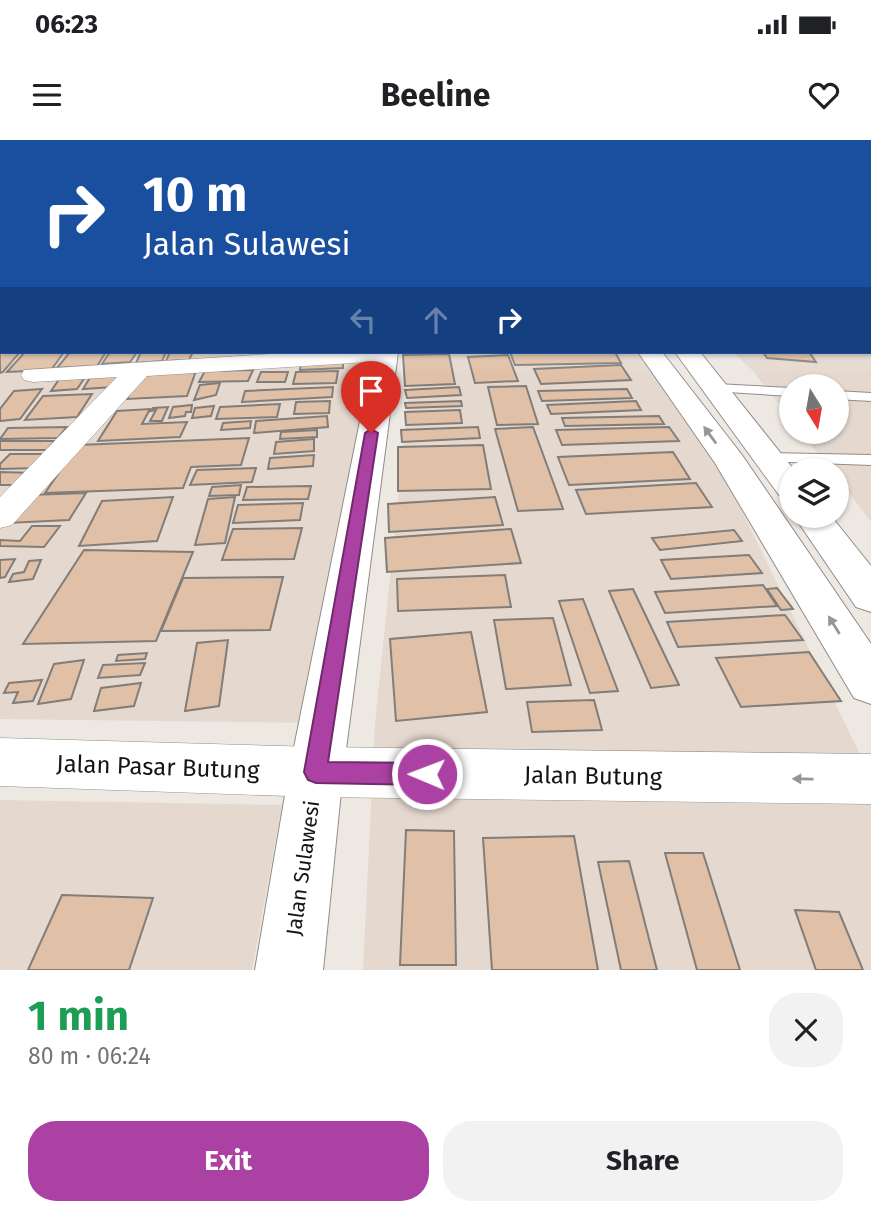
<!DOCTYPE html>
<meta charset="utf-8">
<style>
:root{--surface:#fff;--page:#f2f2f2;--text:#202124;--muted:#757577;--accent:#ab41a3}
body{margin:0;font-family:"Fira Sans",sans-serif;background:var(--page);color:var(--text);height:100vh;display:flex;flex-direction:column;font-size:26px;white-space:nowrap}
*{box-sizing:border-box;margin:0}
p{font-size:23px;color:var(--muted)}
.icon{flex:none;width:38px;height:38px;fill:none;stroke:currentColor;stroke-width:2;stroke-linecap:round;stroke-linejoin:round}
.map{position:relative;height:830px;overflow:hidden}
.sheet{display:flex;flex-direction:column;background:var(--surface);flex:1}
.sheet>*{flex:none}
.top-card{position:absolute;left:0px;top:0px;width:872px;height:214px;box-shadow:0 2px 5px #0004;background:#1a4fa0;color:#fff;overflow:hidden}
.needle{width:46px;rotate:169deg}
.buttons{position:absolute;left:779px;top:234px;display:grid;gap:14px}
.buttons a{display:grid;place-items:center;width:70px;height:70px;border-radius:50%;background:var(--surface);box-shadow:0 2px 5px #0004;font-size:35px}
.pin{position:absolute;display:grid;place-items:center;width:60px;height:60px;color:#fff;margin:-72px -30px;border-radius:50% 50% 50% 0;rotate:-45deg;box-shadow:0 0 7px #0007}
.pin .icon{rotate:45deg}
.me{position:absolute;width:77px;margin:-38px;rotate:271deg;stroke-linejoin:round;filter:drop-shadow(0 0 5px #0008)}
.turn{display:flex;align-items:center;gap:24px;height:147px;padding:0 28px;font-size:32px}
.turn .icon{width:91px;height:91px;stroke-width:2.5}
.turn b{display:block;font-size:49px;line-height:60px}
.lanes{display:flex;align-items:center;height:66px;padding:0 28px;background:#0003;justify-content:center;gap:35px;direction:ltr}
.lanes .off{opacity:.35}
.round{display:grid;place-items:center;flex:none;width:74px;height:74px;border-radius:28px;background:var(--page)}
.overview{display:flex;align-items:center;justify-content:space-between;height:119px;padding:0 28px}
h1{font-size:42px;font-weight:700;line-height:52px;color:#1e9e55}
.button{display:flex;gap:14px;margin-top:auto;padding:14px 28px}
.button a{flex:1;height:80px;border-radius:28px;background:var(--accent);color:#fff;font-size:28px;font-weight:700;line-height:80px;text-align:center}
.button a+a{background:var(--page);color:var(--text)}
.status{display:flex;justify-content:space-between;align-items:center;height:49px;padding:0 35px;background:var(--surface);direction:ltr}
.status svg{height:19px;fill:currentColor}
header{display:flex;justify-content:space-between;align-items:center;height:91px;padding:0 28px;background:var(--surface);font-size:32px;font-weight:700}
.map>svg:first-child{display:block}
.built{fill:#e5d9cf}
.building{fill:#e0c0a7;stroke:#827d78;stroke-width:2}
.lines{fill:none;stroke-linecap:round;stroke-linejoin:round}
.lane-casing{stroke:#918c87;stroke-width:2}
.street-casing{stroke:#918c87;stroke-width:1}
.secondary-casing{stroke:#918c87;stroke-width:2}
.highway-casing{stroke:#918c87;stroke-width:2}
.lane{fill:#fff;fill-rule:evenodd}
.street{fill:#fff;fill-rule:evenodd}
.secondary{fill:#fff;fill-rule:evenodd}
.highway{fill:#fff;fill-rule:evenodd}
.oneway{fill:#979695}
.route{fill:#ab41a3;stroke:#6f2a6a;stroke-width:2}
.labels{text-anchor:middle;stroke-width:6;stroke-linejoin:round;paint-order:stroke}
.street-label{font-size:21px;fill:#171513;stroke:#fff}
.near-street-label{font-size:24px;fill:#171513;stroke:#fff}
</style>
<div class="status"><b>06:23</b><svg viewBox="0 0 49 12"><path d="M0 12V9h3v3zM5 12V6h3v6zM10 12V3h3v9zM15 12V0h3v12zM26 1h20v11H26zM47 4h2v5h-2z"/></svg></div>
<header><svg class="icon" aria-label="menu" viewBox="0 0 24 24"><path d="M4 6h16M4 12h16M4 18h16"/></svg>Beeline<svg class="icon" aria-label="heart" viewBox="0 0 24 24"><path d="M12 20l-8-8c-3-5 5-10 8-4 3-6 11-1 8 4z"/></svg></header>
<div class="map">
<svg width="871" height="830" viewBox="0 0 871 830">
<rect width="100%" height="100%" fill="#eee8e3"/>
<!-- built -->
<g class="built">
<polygon points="0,119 2,212 386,212 319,583 0,579"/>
<polygon points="870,119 871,119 871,382 837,337 836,331 832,331 801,292 836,292 836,247 791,247 791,280 753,231 733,212 870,212"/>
<polygon points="413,212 639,212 727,340 871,637 871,830 363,830 375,584"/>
<polygon points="0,660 282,665 252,830 0,830"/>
</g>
<!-- building -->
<g class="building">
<polygon points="0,211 20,212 3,232 0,233"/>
<polygon points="25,212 64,212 51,230 7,232"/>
<polygon points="70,212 106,212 97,226 57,228"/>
<polygon points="110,212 137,212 130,222 102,224"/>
<polygon points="141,212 166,212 162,221 136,223"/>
<polygon points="170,212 193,212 189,220 166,221"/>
<polygon points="510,212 615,212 621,223 515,225"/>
<polygon points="763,212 809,212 816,222 767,218"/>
<polygon points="449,214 455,244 405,246 403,215"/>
<polygon points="508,215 518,241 475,243 468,217"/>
<polygon points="343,219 343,228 300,230 301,222"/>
<polygon points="621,225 631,240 541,244 534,229"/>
<polygon points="253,230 248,241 199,242 205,231"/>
<polygon points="196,231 187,256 127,259 140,234"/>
<polygon points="338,231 336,243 293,244 296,232"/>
<polygon points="261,232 288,232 285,242 257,242"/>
<polygon points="119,234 113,247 83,249 91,236"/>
<polygon points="86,236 77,249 51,251 60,238"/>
<polygon points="220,243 216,255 194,260 200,245"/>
<polygon points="526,246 538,284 497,285 488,247"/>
<polygon points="333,247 332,257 242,262 245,251"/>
<polygon points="459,247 461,255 407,258 405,250"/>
<polygon points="42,249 20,279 0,281 0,269 14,251"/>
<polygon points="627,249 632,258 542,261 538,251"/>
<polygon points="92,254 77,277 25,280 43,256"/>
<polygon points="330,261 329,273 294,274 296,262"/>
<polygon points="461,261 462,266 406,268 405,263"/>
<polygon points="636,261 641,270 551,274 547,265"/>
<polygon points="280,264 277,277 216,279 220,267"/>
<polygon points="192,265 191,272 186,272 185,276 169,278 173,267"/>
<polygon points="214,266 211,276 192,278 195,268"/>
<polygon points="168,267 162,281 150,281 156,270 151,271 153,268"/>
<polygon points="150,269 142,284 187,282 180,297 98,301 117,271"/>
<polygon points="460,270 462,283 406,285 405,272"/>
<polygon points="327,276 328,287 254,293 256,281"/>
<polygon points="659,276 664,284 565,286 562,278"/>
<polygon points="251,281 250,288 221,290 223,283"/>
<polygon points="67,287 58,298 0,299 8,288"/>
<polygon points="478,287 480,298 402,302 401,290"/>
<polygon points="533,287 563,369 518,371 495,289"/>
<polygon points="669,287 679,301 562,305 556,290"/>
<polygon points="317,290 317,297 280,299 281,292"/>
<polygon points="249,298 241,325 191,327 183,348 45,353 78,305"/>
<polygon points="314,299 314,311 274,314 276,302"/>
<polygon points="0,301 55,301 47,310 0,310"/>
<polygon points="483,305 491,349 398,351 398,307"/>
<polygon points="673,312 690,339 569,345 558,317"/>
<polygon points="10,314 50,314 38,328 0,329 0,324"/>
<polygon points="314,315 313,326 268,329 270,318"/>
<polygon points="256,328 252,342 190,345 197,330"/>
<polygon points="0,332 35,333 24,345 0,345"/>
<polygon points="696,343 712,367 586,374 576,350"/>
<polygon points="241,345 239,355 209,356 212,347"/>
<polygon points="311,346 308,359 243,360 247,347"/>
<polygon points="86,353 69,380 8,383 29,355"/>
<polygon points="173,357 157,401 79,406 102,361"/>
<polygon points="235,357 225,403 195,405 208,359"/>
<polygon points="495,357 503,385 389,392 388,364"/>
<polygon points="303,363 300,380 233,383 238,365"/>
<polygon points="32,386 60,386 44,407 0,406 0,400 20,401"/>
<polygon points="302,388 294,419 222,420 233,389"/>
<polygon points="511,389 521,423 387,432 385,398"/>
<polygon points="734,390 742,401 660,410 652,398"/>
<polygon points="84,410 193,412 156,501 23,504"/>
<polygon points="749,415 762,433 671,439 661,420"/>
<polygon points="15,419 5,437 0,438 0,420"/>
<polygon points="41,420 33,439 9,442 13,434 24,432 29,421"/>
<polygon points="505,435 511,467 398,471 397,439"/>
<polygon points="283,437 270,490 161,491 183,438"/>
<polygon points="763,445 777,466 665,473 655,452"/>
<polygon points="777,448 793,469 781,470 767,449"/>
<polygon points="633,449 679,545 651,548 609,451"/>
<polygon points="583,459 618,551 590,553 559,461"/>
<polygon points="785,475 803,500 678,507 667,482"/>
<polygon points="553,478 571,545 506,549 494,480"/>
<polygon points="471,492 487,572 396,581 390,499"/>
<polygon points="228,500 219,566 185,571 197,503"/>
<polygon points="809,512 841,561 741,567 716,518"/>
<polygon points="147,513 145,519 116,521 118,515"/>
<polygon points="84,520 71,559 38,564 54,524"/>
<polygon points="145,523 140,535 98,538 103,525"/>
<polygon points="42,540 33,561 13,563 18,552 4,553 9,543"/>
<polygon points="141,543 134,566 94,571 101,548"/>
<polygon points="594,560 602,590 532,592 527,562"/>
<polygon points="406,690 454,691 456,825 400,825"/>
<polygon points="574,696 598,830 492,830 483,698"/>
<polygon points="665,713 703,713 740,830 697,830"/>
<polygon points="629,721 657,830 621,830 598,722"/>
<polygon points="62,755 153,758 129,830 28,830"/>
<polygon points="795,770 839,772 863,830 816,830"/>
</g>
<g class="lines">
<defs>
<g id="lane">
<rect x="870" y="160" width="1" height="6"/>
<rect x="870" y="201" width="1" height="8"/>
<polygon points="716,244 791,248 791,256 711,251 711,245"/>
<polygon points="836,251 871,253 871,261 836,259"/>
<polygon points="768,313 871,315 871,325 762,321 760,318"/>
</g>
<g id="street">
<polygon points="0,123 2,123 0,134"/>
<polygon points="302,212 394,212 396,214 392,219 384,221 147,236 12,385 0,388 0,357 117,237 33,242 24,240 21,235 24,230"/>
<polygon points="0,598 316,607 871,614 871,664 316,657 0,646"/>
</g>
<polygon id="secondary" points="374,212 398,212 343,632 323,830 255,830 289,632"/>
<g id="highway">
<polygon points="638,212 662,212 742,315 871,504 871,564 854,558 715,323"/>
<polygon points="675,212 700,212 795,331 791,331 791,359 779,355"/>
<polygon points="794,376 831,376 871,426 871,472 856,467"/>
</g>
</defs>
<!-- lane casing -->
<use href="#lane" class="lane-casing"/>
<!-- street casing -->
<use href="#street" class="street-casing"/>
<!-- secondary casing -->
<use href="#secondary" class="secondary-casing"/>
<!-- highway casing -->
<use href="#highway" class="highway-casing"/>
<!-- lane -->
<use href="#lane" class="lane"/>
<!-- street -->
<use href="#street" class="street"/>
<!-- secondary -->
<use href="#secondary" class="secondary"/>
<!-- highway -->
<use href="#highway" class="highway"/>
</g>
<!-- one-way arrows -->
<defs><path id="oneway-solid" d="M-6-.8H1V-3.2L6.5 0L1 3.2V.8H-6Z" transform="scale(1.75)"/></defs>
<g class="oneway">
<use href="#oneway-solid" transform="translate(710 295) rotate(-126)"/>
<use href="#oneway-solid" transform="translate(834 485) rotate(-122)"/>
<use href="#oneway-solid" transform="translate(803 639) rotate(-179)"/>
</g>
<!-- sky -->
<linearGradient id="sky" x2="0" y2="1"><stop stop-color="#95c1ec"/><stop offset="0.51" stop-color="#f7f5f2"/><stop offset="1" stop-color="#f7f5f2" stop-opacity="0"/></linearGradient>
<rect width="871" height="235" fill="url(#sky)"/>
<!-- route -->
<polygon class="route" points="371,289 378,293 328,622 427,623 434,626 438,634 434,641 427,645 316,643 308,640 304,632 365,293"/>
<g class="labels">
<!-- street labels -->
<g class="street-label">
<text transform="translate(303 728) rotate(-82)" y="7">Jalan Sulawesi</text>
</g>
<!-- near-street labels -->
<g class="near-street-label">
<text transform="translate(158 627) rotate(2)" y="8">Jalan Pasar Butung</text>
<text transform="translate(593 636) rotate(1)" y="8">Jalan Butung</text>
</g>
</g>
</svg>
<div class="buttons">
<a><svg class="needle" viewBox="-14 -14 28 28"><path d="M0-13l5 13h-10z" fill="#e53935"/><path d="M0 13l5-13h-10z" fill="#757577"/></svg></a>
<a><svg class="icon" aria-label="layers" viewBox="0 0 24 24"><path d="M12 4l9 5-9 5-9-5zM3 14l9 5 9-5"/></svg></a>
</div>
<div class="pin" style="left:371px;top:293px;background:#d93025"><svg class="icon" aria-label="arrive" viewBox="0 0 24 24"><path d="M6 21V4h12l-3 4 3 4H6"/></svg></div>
<svg class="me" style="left:427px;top:634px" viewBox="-20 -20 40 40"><circle r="17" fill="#ab41a3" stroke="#fff" stroke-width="3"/><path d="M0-11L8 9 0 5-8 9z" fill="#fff"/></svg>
<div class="top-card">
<div class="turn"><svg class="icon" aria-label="right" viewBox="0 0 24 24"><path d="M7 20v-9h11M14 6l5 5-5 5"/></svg><div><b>10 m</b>Jalan Sulawesi</div></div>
<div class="lanes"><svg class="icon off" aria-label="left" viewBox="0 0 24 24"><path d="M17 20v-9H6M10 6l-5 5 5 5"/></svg><svg class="icon off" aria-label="ahead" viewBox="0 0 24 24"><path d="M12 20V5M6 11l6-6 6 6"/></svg><svg class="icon" aria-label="right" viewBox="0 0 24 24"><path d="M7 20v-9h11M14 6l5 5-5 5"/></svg></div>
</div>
</div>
<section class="sheet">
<div class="overview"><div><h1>1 min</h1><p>80 m · 06:24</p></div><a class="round"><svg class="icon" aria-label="close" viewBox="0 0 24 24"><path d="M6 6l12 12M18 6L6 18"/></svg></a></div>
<div class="button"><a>Exit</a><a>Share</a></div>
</section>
